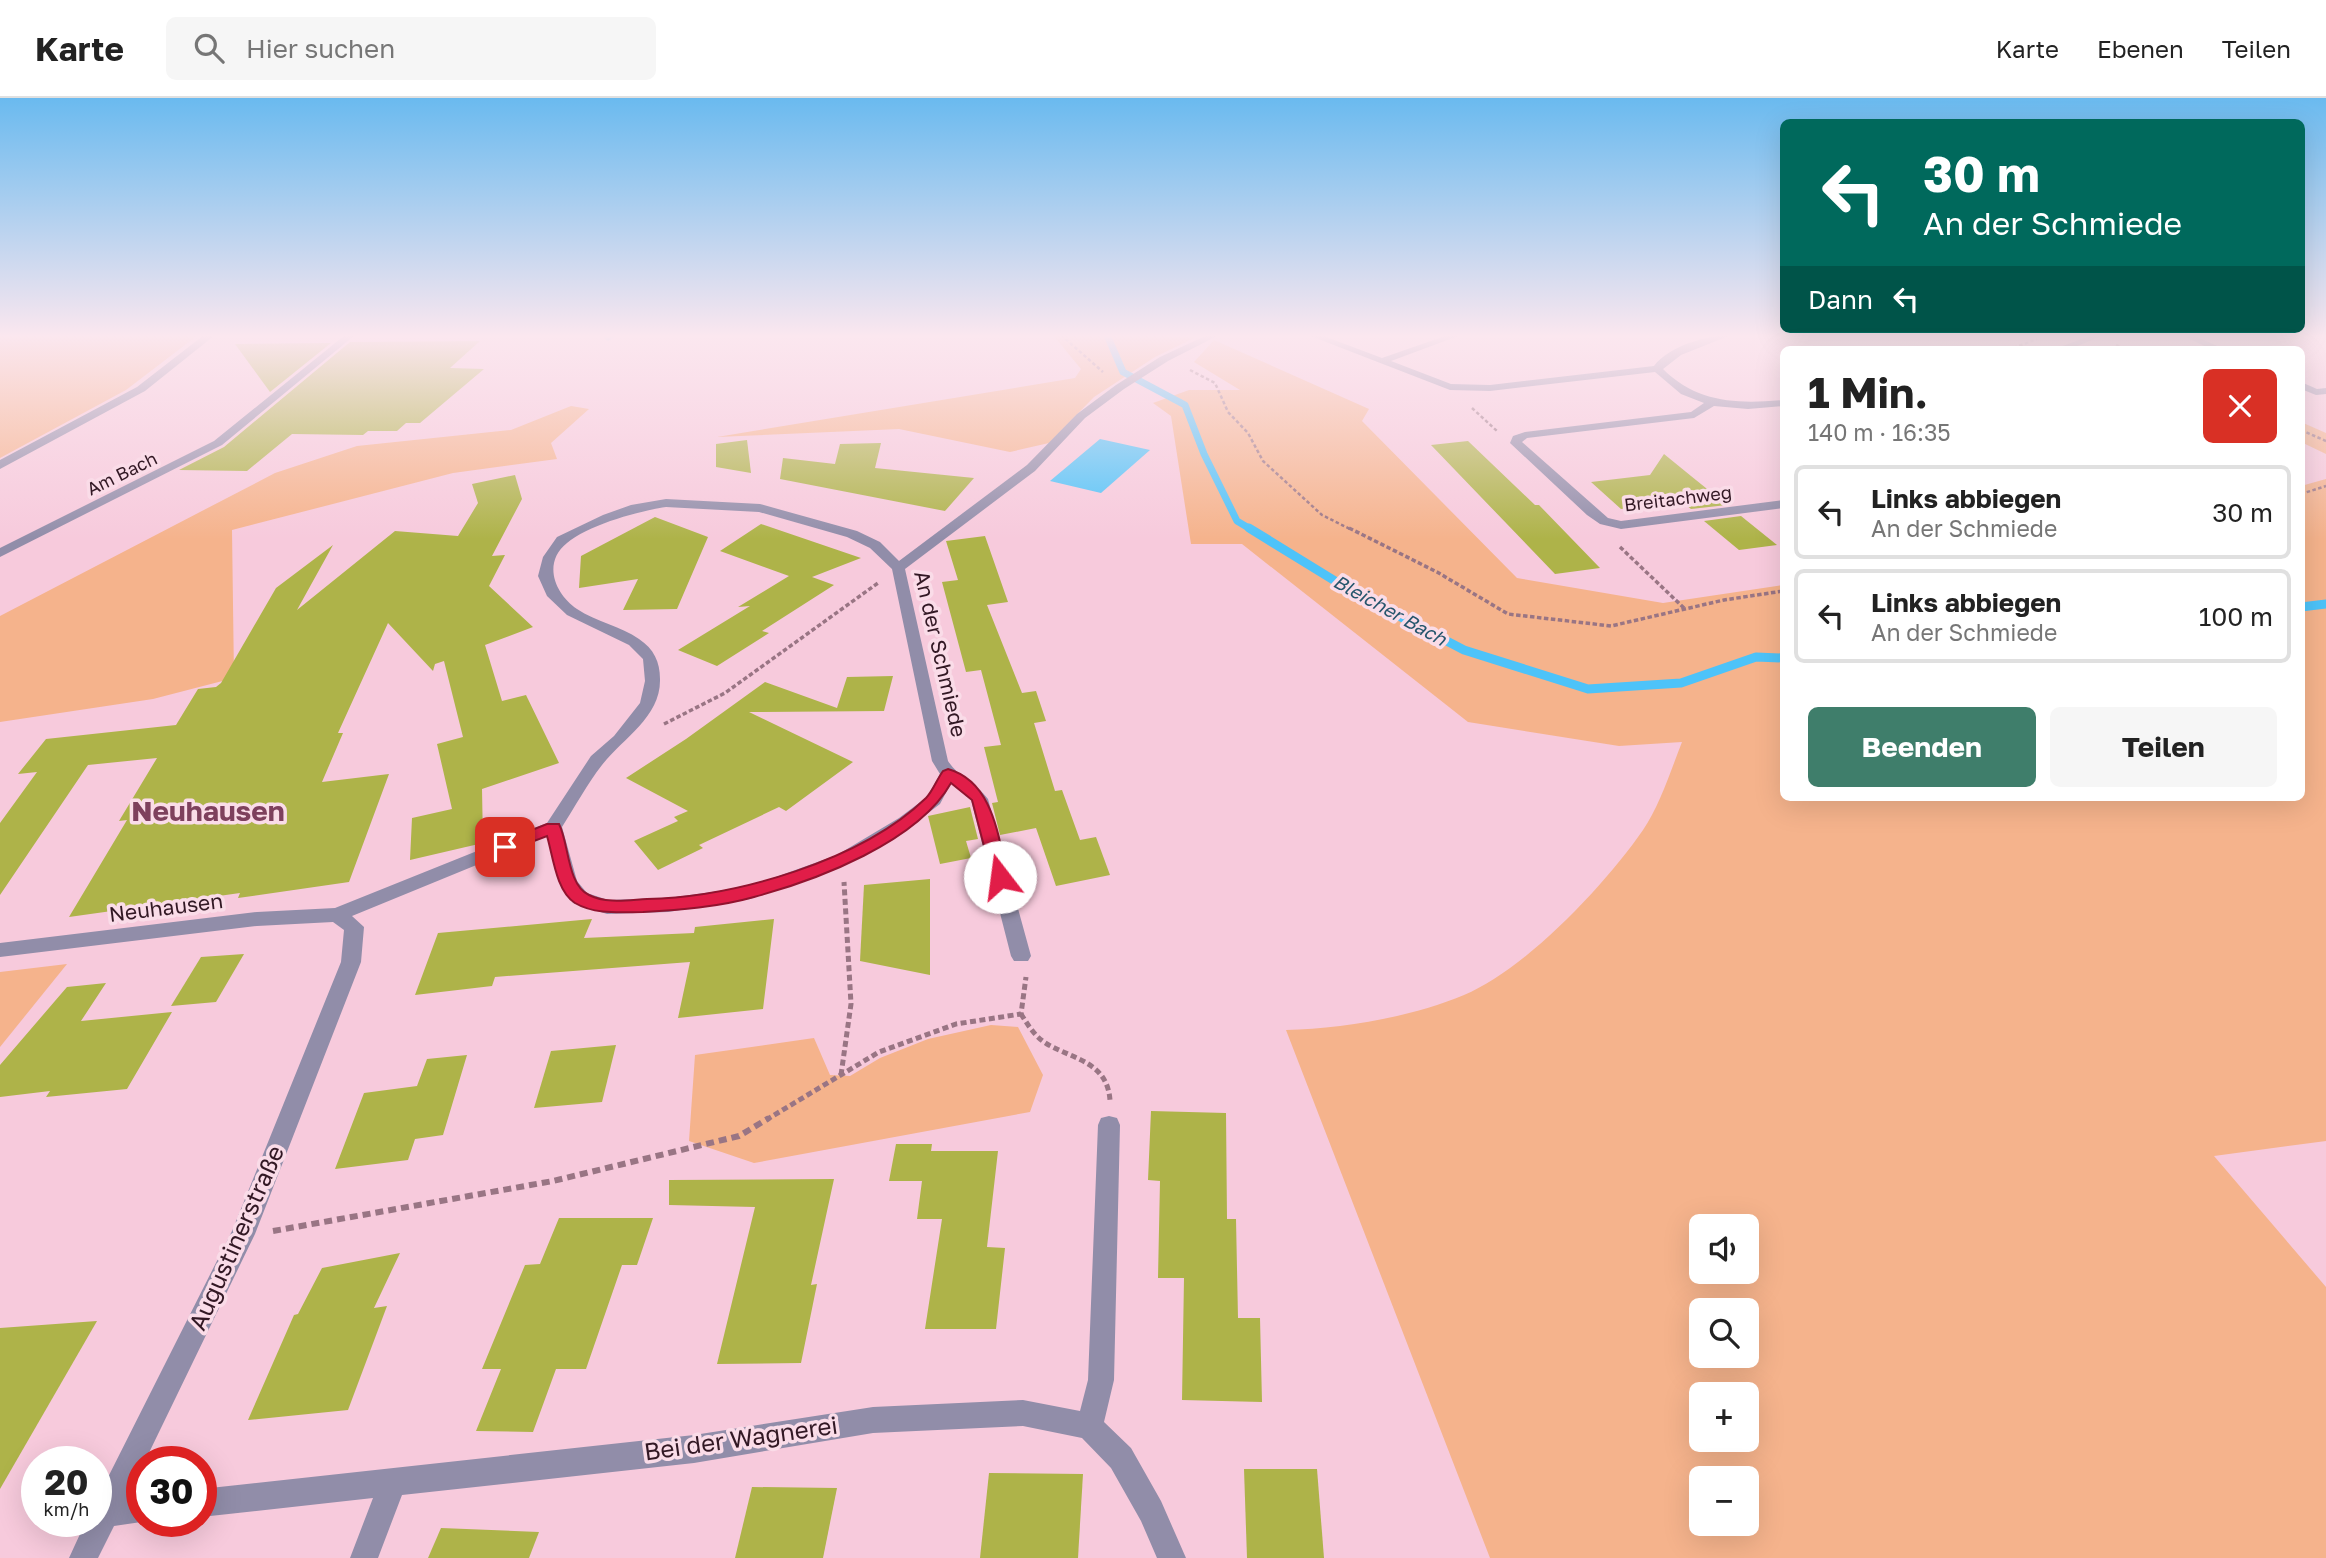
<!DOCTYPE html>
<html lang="de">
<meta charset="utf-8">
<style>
:root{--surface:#fff;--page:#f6f6f6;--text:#222;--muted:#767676;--line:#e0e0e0;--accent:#3f7e6b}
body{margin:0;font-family:"Golos Text",sans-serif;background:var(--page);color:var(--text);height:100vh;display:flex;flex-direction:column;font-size:26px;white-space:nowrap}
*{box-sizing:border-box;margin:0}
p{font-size:23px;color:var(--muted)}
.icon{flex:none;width:38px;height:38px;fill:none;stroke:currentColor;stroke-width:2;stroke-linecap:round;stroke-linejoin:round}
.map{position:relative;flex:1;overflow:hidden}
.drawer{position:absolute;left:1780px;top:248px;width:525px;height:455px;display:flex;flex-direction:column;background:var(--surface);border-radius:10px;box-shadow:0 7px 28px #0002}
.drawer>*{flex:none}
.guide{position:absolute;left:1780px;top:21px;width:525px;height:214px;border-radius:10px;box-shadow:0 7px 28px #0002;background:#00695c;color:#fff;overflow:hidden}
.tools{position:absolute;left:1689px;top:1116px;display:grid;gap:14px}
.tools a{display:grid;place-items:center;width:70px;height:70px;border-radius:10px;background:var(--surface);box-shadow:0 7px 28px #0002;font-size:35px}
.speed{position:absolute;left:21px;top:1348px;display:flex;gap:14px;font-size:35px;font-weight:700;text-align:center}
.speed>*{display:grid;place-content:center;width:91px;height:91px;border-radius:50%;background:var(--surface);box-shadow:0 7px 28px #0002;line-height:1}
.speed small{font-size:18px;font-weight:400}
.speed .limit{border:10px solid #d22;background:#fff;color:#111}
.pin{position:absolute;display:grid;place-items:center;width:60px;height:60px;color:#fff;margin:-30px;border-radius:14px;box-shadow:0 4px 10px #0006}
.me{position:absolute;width:77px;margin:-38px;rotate:345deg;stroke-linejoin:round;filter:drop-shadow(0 0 5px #0008)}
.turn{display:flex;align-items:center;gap:24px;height:147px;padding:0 28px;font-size:32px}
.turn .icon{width:91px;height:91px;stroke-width:2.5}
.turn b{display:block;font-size:49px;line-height:60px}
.then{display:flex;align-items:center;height:66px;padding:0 28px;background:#0003;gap:14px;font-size:26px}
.round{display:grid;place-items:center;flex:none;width:74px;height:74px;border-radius:10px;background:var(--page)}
.summary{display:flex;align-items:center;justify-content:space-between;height:119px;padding:0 28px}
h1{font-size:42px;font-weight:700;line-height:52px}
.button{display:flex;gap:14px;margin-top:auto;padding:14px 28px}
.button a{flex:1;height:80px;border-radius:10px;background:var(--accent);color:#fff;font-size:28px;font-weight:700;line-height:80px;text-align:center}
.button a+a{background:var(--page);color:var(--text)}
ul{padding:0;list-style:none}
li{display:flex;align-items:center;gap:21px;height:94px;margin:0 14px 10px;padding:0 14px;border:4px solid var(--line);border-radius:10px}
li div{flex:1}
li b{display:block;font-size:26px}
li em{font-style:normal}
header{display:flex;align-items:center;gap:42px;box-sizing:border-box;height:98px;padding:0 35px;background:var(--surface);border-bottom:2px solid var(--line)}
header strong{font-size:33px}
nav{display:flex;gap:38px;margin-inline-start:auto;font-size:24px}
.search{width:490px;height:63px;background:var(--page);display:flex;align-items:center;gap:18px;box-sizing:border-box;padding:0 24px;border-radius:10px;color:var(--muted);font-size:26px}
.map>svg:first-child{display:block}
.green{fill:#f5b38c;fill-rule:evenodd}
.water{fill:#4dc3f9}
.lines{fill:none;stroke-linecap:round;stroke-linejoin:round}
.stream-far1{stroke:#4dc3f9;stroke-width:7}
.stream{stroke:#4dc3f9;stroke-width:9}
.building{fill:#aeb349}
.path-far3{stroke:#997584;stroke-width:2.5;stroke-dasharray:3.5 2.5;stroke-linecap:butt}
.path-far2{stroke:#997584;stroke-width:3.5;stroke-dasharray:4.5 2.5;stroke-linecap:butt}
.path-far1{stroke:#997584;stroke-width:5;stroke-dasharray:6 3.5;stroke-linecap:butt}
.path{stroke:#997584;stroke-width:6;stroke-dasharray:8 5;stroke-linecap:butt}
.minor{fill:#918da9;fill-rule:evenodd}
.route{fill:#e11d48;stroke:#92132f;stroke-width:2}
.labels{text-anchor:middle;stroke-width:7;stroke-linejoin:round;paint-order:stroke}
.far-street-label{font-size:18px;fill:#321824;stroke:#fadce8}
.far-water-label{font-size:19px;font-style:italic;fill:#26566d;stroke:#fadce8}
.street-label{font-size:21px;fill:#321824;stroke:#fadce8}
.near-street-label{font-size:24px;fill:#321824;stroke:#fadce8}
.district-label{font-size:28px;font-weight:bold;fill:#7e405d;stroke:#fadce8}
</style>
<header>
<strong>Karte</strong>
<div class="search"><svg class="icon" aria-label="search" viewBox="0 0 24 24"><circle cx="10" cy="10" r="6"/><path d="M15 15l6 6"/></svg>Hier suchen</div>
<nav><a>Karte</a><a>Ebenen</a><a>Teilen</a></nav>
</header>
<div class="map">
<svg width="2326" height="1460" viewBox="0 0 2326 1460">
<rect width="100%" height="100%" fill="#f7cadc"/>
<!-- green -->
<g class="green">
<polygon points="0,237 198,237 126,292 0,360"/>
<polygon points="1053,237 1196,239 1155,259 1094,299 1049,345 1010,354 899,331 717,339 1075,280 1081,271"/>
<path d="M1214,242L1369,311L1362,323L1517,480L1663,505L1783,487V700H2301V388L2326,381V1043L2214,1058L2326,1189V1460H1490L1286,932C1341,931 1412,919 1464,897C1525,872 1605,787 1643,732C1660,707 1671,672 1682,644L1619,648L1468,624L1242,446H1191L1171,318L1153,305L1189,292H1240L1194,264ZM1701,1129H1746V1174H1701ZM1701,1213H1746V1258H1701ZM1701,1297H1746V1342H1701ZM1701,1381H1746V1426H1701Z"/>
<polygon points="571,308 589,311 551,345 557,361 453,375 232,432 234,580 153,601 0,624 0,518 275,375 357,348 511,332"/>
<polygon points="2301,324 2326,335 2326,356 2301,344"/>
<polygon points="67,866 0,949 0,874"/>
<polygon points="991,927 1018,929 1043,977 1030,1014 754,1065 689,1043 695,957 814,940 830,977 850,978 880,960 928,941"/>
</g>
<!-- water -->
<polygon class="water" points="1100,341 1150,352 1101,395 1050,383"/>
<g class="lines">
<!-- stream-far1 -->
<g class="stream-far1">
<polyline points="1107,237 1123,274 1185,307 1204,356 1237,423 1252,432"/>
<polyline points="608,239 611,237"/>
</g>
<!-- stream -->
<g class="stream">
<polyline points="1249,430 1353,494 1464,552 1588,591 1681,585 1756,559 1783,560"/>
<polyline points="2301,509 2326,506"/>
</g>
</g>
<!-- building -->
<g class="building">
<polygon points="480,243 450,270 484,271 420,325 406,325 397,333 368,333 363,337 292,336 247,373 179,372 224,349 350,244"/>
<polygon points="331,245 270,294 235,246"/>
<polygon points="747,342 751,375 716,369 716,346"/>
<polygon points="1468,343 1535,407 1539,407 1600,470 1555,476 1431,347"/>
<polygon points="881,345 875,370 974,380 945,413 780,381 783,360 835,366 840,346"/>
<polygon points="1664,356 1691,378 1727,407 1691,411 1681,403 1621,411 1591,384 1650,377"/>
<polygon points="515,377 522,401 492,458 505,457 489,488 533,529 485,547 502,603 526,597 559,665 482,691 483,745 410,762 412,720 452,711 437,646 463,639 444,563 435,566 433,573 388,525 338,635 343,635 322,684 389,676 349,784 238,800 240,795 69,819 127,722 119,723 157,660 88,667 0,797 0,725 37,674 18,676 46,641 176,627 198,591 216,589 221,585 276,490 333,447 297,512 395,433 458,438 478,405 472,386"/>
<polygon points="1741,418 1777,447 1739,452 1704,423"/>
<polygon points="655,419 708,439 677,511 623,512 638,481 579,490 581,458"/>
<polygon points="761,426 861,460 812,479 834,487 762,533 769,535 717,568 678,552 750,508 738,509 789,478 720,453"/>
<polygon points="985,438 1008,504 987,507 1022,595 1036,593 1046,623 1034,625 1055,693 1062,692 1080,742 1096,739 1110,777 1056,788 1036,730 1000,737 992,705 998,704 984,649 1001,647 981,572 966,574 942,484 958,482 946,443"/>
<polygon points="893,578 884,613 749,614 853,664 786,713 779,709 699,747 703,750 658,772 634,743 678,723 674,719 688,713 626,680 686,641 765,584 837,610 847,579"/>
<polygon points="970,709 978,741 966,743 971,760 940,766 928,718"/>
<polygon points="930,781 930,877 860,863 864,787"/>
<polygon points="592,821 584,840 694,835 695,829 774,821 763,911 678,920 690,864 495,879 492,888 415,897 438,835"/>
<polygon points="244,856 216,904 171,908 201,859"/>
<polygon points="106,885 81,923 172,914 127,991 46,999 50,993 0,999 0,967 67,889"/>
<polygon points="616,947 602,1004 534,1010 551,953"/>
<polygon points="467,957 443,1037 415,1041 408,1062 335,1071 364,995 417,988 427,961"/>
<polygon points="1151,1013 1226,1015 1227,1121 1236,1121 1238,1220 1260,1220 1262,1304 1182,1302 1184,1180 1158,1180 1160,1083 1148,1082"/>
<polygon points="896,1046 932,1046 931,1053 998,1053 987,1149 1005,1150 996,1231 925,1231 942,1121 917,1121 922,1083 889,1083"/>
<polygon points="834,1081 811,1187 817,1186 801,1265 717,1266 755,1109 669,1107 669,1082"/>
<polygon points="559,1120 653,1120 637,1167 622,1167 586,1271 556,1271 533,1334 476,1333 501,1271 482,1271 525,1167 540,1166"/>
<polygon points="400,1155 374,1210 387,1208 348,1312 248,1322 294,1217 298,1216 322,1170"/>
<polygon points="97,1223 0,1391 0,1230"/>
<polygon points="1244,1371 1317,1371 1324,1460 1247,1460"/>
<polygon points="989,1375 1083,1376 1078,1460 980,1460"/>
<polygon points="752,1389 837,1390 823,1460 735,1460"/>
<polygon points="441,1430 539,1434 529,1460 428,1460"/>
</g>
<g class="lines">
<!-- path-far3 -->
<g class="path-far3">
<polyline points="1061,237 1103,274"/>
<polyline points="2116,247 2127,252"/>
<polyline points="2008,252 2037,241"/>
<polyline points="1190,272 1215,285 1228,314 1248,335 1263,363 1322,417 1352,432"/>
<polyline points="1472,310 1497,333"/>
<polyline points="2301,332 2326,343"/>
<polyline points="2301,396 2326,388"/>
</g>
<!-- path-far2 -->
<g class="path-far2">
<polyline points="1349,430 1437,474 1508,516 1611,528 1724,502 1783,493"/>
<polyline points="1620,449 1684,510"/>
<polyline points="664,626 725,595 878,485"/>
</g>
<!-- path-far1 -->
<g class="path-far1">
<path d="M1021,916C1028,927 1035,939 1047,946C1075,962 1107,964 1110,1002"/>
<polyline points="841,977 851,906 844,784"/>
<polyline points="766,1022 879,954 956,926 1021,916 1026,879"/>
</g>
<!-- path -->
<polyline class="path" points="273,1133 553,1083 739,1038 769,1020"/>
<!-- minor -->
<g class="minor">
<polygon points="204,237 215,237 145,293 0,371 0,362 137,289"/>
<polygon points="345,237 355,237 222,347 0,459 0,450 214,343"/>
<path d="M1207,237H1219L1168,263L1124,291L1085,320L1035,373L905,471L948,663C958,679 976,685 988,701L1031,858L1028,863H1014L1011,858L971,702L951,685L940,706L911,728L849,765L750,801L668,814L607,816L573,805L559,784L547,738L352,818L364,829L361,864L255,1136L145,1363H142V1370L128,1398L142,1397V1423H148L114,1428L98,1460H69L86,1423H96V1403L232,1133L341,864L344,832L333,824L257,828L0,859V845L257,814L335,810L547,725L591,658L614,638L640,605L645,583L643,561L629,547L567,517L547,498L538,478L543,459L557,439L603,417L631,407L666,401L760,406L857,433L880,444L899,463L1027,367L1077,316L1116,287L1160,259ZM666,409L759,414L847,439L870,450L892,471L932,663L940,676L927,699L899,720L837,757L748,789L668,800L608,802L587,795L577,783L562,729C575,709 587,686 602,667C623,640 661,619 660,581C660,564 654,551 639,541C621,528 596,524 577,511C555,496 542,465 567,445C588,427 639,413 666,409Z"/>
<path d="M1308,237H1321L1382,260L1448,237H1461L1391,263L1451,286L1490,287L1654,268C1669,248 1707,237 1731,237L1681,257L1663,271C1697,305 1737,306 1783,302V308L1748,311L1714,308L1694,320L1527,340L1522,344L1608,420L1621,423L1783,402V410L1621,431L1600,426L1587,417L1510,345L1513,338L1525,334L1691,314L1704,305L1681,296L1655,274L1490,293L1450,292Z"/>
<polygon points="2092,237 2105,237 2067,252 2052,252"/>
<polygon points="2181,237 2193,237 2226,252 2213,252"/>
<polygon points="2301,284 2317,291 2326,290 2326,296 2316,297 2301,291"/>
<polygon points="1109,1018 1117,1020 1120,1027 1114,1282 1104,1324 1131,1350 1161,1403 1186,1460 1157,1460 1141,1423 1111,1370 1082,1340 1023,1328 873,1335 694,1365 402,1397 378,1460 350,1460 373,1400 201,1419 201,1391 694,1337 873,1309 1023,1302 1080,1313 1088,1282 1098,1027 1101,1020"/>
</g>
</g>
<!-- sky -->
<linearGradient id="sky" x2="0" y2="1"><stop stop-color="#6abaef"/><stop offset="0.54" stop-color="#fbe7ef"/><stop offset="1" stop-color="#fbe7ef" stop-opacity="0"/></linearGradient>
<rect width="2326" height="441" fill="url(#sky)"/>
<!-- route -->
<path class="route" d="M948,671C994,684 998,740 1008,779L1006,783H994L992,779L972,702L951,685C918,744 817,782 754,799C719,809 679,812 643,814C622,814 595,817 575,805C556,793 553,758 547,738L505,754L497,749L499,745L547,726H559C569,745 567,787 589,797C607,806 628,802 647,801C735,799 861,763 926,700C933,693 937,681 943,673Z"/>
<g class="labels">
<!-- far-street labels -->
<g class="far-street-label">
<text transform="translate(122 376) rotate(-26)" y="6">Am Bach</text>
<text transform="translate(1678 401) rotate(-7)" y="6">Breitachweg</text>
</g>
<!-- far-water labels -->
<g class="far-water-label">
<text transform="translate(1390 512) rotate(29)" y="7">Bleicher Bach</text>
</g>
<!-- street labels -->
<g class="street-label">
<text transform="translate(940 556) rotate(77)" y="7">An der Schmiede</text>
<text transform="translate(166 810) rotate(-7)" y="7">Neuhausen</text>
</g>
<!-- near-street labels -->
<g class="near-street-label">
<text transform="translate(237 1140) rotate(-66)" y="8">Augustinerstraße</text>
<text transform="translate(741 1341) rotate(-8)" y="8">Bei der Wagnerei</text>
</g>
<!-- district labels -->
<g class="district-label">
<text x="208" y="723">Neuhausen</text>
</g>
</g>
</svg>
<div class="tools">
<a><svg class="icon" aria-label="sound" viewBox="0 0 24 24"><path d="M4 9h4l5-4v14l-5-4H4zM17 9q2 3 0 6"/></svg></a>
<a><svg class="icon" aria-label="search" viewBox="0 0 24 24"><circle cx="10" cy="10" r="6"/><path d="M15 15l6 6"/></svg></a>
<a>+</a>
<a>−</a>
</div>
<div class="speed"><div>20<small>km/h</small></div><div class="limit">30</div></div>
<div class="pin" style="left:505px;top:749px;background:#d93025"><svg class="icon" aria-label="arrive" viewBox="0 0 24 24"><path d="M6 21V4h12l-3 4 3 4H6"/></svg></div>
<svg class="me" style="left:1000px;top:779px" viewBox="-20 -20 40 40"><circle r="19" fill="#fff"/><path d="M0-13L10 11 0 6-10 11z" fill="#e11d48"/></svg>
<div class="guide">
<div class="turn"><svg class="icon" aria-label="left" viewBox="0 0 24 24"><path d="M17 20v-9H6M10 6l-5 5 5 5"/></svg><div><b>30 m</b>An der Schmiede</div></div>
<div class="then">Dann<svg class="icon" aria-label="left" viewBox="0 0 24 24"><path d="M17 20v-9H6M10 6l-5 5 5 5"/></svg></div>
</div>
<section class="drawer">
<div class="summary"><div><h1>1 Min.</h1><p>140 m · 16:35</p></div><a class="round" style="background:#d93025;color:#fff"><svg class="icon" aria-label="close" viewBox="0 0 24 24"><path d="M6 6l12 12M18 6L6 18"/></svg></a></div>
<ul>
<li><svg class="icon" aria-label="left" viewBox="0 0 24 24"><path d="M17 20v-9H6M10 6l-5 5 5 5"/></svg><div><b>Links abbiegen</b><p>An der Schmiede</p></div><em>30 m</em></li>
<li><svg class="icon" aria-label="left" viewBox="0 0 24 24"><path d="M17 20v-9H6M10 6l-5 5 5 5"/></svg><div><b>Links abbiegen</b><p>An der Schmiede</p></div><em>100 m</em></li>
</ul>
<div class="button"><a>Beenden</a><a>Teilen</a></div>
</section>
</div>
